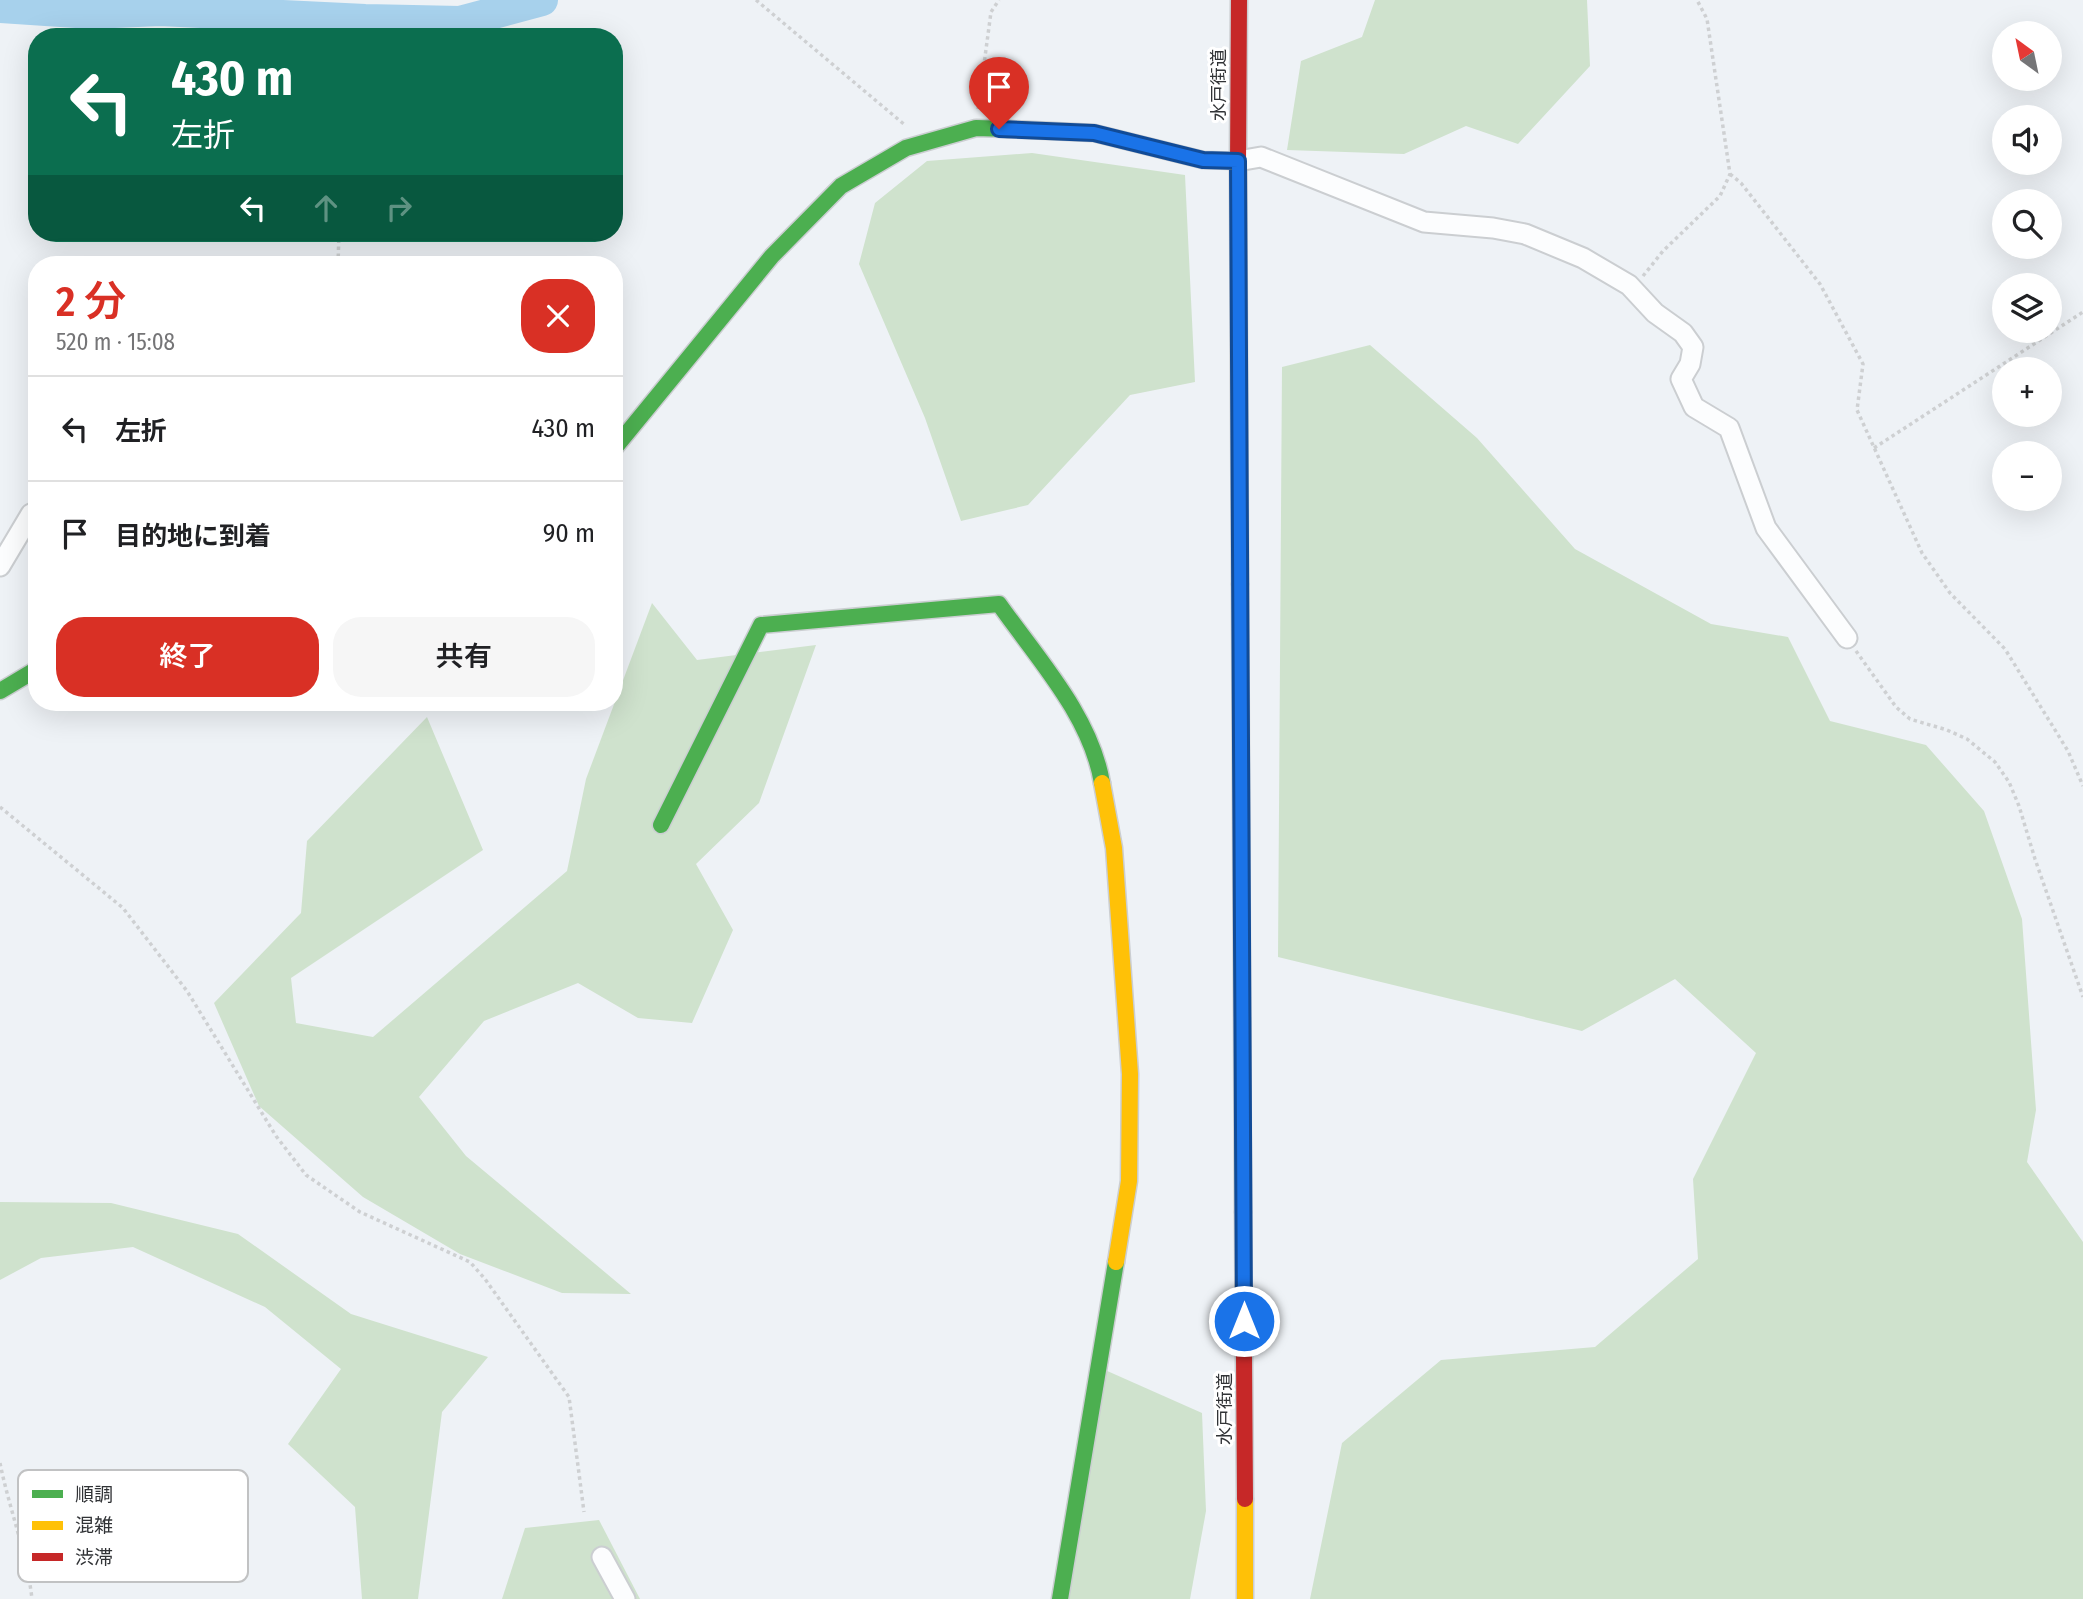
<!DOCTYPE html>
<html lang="ja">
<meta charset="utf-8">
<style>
:root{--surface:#fff;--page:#f6f6f6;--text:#202124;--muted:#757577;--line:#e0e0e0;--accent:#d93025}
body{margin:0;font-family:"Fira Sans Condensed","Noto Sans JP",sans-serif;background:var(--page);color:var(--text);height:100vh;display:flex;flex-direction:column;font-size:26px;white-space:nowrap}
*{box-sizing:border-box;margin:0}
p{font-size:23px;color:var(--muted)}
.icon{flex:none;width:38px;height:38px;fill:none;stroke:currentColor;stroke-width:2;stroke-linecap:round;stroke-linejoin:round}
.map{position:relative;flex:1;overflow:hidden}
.panel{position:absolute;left:28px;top:256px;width:595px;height:455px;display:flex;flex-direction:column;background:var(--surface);border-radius:28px;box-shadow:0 7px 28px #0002}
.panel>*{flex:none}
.top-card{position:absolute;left:28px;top:28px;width:595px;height:214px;border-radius:28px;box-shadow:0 7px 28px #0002;background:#0b6e4f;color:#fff;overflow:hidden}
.needle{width:46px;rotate:327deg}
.controls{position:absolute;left:1992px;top:21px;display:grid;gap:14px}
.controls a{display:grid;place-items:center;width:70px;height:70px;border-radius:50%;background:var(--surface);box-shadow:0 7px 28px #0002;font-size:35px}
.pin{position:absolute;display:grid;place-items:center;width:60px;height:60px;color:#fff;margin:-72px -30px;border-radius:50% 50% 50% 0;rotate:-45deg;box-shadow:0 0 7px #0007}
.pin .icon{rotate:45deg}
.me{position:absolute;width:77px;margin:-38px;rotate:0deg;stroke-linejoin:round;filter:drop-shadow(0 0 5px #0008)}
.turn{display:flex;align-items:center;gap:24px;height:147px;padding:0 28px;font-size:32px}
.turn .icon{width:91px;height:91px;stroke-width:2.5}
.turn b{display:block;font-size:49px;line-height:60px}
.lanes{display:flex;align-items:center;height:66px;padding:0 28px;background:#0003;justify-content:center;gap:35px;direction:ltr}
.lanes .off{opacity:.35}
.round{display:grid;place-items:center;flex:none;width:74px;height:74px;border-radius:28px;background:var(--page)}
.summary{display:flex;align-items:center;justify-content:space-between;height:119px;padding:0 28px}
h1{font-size:42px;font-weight:600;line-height:52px;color:var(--accent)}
.button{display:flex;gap:14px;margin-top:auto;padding:14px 28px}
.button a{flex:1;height:80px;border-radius:28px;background:var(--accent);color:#fff;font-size:28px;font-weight:600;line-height:80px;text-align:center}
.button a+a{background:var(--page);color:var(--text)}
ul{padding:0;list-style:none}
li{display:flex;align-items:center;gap:21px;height:105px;padding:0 28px;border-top:2px solid var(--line)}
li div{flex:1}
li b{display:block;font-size:26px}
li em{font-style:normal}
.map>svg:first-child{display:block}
.green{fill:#cfe2cd}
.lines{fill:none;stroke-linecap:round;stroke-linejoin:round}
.river{stroke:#a7d1ec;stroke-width:32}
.street-casing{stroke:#cbced1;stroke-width:23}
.fast-casing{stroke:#cbced1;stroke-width:19}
.slow-casing{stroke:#cbced1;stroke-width:19}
.jam-casing{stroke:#cbced1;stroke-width:19}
.path{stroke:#ced0d2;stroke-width:3.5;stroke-dasharray:3.5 3.5;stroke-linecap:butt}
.street{stroke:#fcfdfe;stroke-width:19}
.fast{stroke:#4caf50;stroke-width:16}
.slow{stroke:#ffc107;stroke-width:16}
.jam{stroke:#c62828;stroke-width:16}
.route-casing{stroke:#114b97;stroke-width:18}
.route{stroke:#1a73e8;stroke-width:12}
.labels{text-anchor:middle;stroke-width:6;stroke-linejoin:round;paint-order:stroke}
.street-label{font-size:18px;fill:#313336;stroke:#fff}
.key{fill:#fff;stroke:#c1c2c3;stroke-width:2}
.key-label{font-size:19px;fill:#313336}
</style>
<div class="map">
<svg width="2083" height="1599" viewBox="0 0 2083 1599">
<rect width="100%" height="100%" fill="#eef2f6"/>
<!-- green -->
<g class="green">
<polygon points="1375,0 1587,0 1590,66 1518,144 1466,126 1404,154 1287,150 1301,61 1362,37"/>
<polygon points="1032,153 1185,175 1195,382 1130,395 1028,505 961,521 925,418 859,264 875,203 927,161"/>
<polygon points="1370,345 1477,438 1575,549 1711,624 1788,637 1830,721 1926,745 1984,811 2022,919 2036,1110 2027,1162 2083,1242 2083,1599 1310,1599 1342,1443 1441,1360 1595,1347 1698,1259 1693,1179 1756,1053 1675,979 1582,1031 1278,957 1282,367"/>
<polygon points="652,603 697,660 816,645 759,803 696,864 733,930 692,1023 638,1018 578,983 484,1021 419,1097 466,1156 631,1294 562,1293 460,1254 363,1197 259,1106 214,1003 301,913 307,841 427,717 483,850 291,978 296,1023 373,1037 567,871 586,779"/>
<polygon points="0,1202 111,1203 238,1234 351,1314 488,1357 442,1412 418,1599 362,1599 355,1507 288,1444 341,1369 265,1307 133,1247 41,1258 0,1280"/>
<polygon points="1096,1366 1202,1413 1206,1511 1190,1599 1057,1599"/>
<polygon points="599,1520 640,1599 502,1599 525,1528"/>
</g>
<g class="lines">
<!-- river -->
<polyline class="river" points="0,7 91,13 160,10 365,20 460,22 542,0"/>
<defs>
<g id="street">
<polyline points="1238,161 1261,157 1424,222 1493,228 1525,234 1583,258 1629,285 1655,313 1683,333 1693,347 1690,364 1681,379 1694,407 1729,428 1766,528 1847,638"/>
<polyline points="0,566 31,514 37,514"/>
<polyline points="602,1557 625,1599"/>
</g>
<g id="fast">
<polyline points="614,449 772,256 841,186 906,148 976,128 1008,129"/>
<polyline points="1240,584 1243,1212"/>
<polyline points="0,691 37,669"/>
<path d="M661,825L761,625L999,604C1037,658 1091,716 1102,783"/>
<polyline points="1060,1599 1116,1262"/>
</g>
<g id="slow">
<polyline points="1008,129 1094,133 1203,160 1238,161"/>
<polyline points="1238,164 1240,584"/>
<polyline points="1102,783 1114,848 1130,1074 1129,1181 1116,1262"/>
<polyline points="1245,1499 1245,1599"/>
</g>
<g id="jam">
<polyline points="1238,164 1239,0"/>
<polyline points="1243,1212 1245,1499"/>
</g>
</defs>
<!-- street casing -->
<use href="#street" class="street-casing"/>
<!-- fast casing -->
<use href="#fast" class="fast-casing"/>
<!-- slow casing -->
<use href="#slow" class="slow-casing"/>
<!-- jam casing -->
<use href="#jam" class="jam-casing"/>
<!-- path -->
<g class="path">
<polyline points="756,0 905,125"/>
<polyline points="978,109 991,12 999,0"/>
<polyline points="1730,174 1741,183 1820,284 1863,364 1857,410 1922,553 1950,593 2005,649 2068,751 2083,786"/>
<polyline points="338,264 339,233"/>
<polyline points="1643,276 1663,251 1720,196 1730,174 1707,19 1697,0"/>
<polyline points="1874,448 2083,312"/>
<polyline points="1856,651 1896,707 1910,719 1947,730 1967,739 1995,762 2009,782 2019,806 2035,859 2083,997"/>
<polyline points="0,807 123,908 187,991 276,1136 306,1175 360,1212 470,1262 485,1279 569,1397 584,1512"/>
<path d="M0,1463C9,1508 27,1554 32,1599"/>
</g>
<!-- street -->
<use href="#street" class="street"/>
<!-- fast -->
<use href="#fast" class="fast"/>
<!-- slow -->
<use href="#slow" class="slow"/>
<!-- jam -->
<use href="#jam" class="jam"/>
</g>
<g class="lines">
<defs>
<polyline id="route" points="999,129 1094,133 1203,160 1238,161 1244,1321"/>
</defs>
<!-- route casing -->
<use href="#route" class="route-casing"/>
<!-- route -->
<use href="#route" class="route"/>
</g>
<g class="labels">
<!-- street labels -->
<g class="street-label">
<text transform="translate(1219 85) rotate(-90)" y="6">水戸街道</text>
<text transform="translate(1225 1409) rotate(-90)" y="6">水戸街道</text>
</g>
</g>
<!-- legend -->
<rect x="18" y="1470" width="230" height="112" rx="10" class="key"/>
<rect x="32" y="1490" width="31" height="8" fill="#4caf50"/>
<rect x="32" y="1521" width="31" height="9" fill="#ffc107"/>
<rect x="32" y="1553" width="31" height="8" fill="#c62828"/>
<g class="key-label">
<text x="75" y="1501">順調</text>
<text x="75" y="1532">混雑</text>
<text x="75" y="1564">渋滞</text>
</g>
</svg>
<div class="controls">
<a><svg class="needle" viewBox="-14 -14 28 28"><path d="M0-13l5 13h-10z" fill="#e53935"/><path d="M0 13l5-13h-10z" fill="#757577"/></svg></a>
<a><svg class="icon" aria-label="sound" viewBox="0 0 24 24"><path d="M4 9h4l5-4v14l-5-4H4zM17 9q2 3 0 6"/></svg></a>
<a><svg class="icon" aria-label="search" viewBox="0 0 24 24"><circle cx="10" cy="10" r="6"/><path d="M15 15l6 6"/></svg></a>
<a><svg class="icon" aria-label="layers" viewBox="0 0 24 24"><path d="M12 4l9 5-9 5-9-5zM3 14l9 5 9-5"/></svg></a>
<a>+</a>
<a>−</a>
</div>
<div class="pin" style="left:999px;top:129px;background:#d93025"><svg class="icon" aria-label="arrive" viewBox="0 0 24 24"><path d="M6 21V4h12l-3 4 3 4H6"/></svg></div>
<svg class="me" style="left:1244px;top:1321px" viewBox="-20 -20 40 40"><circle r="17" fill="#1a73e8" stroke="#fff" stroke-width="3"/><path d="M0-11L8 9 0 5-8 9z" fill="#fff"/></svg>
<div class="top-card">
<div class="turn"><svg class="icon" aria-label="left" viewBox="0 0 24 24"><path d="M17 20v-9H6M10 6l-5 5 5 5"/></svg><div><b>430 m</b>左折</div></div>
<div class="lanes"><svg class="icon" aria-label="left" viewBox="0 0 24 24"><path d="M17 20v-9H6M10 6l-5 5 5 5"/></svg><svg class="icon off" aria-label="ahead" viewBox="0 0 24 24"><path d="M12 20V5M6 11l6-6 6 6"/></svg><svg class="icon off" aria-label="right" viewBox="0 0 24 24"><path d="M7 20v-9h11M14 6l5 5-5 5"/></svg></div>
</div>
<section class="panel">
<div class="summary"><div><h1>2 分</h1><p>520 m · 15:08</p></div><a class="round" style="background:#d93025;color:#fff"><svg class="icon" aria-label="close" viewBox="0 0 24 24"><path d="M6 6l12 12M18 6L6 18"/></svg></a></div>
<ul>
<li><svg class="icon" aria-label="left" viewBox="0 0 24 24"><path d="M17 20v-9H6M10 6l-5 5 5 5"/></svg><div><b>左折</b></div><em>430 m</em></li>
<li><svg class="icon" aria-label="arrive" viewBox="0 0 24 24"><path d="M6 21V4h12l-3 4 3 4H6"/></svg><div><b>目的地に到着</b></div><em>90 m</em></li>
</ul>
<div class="button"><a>終了</a><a>共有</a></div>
</section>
</div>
